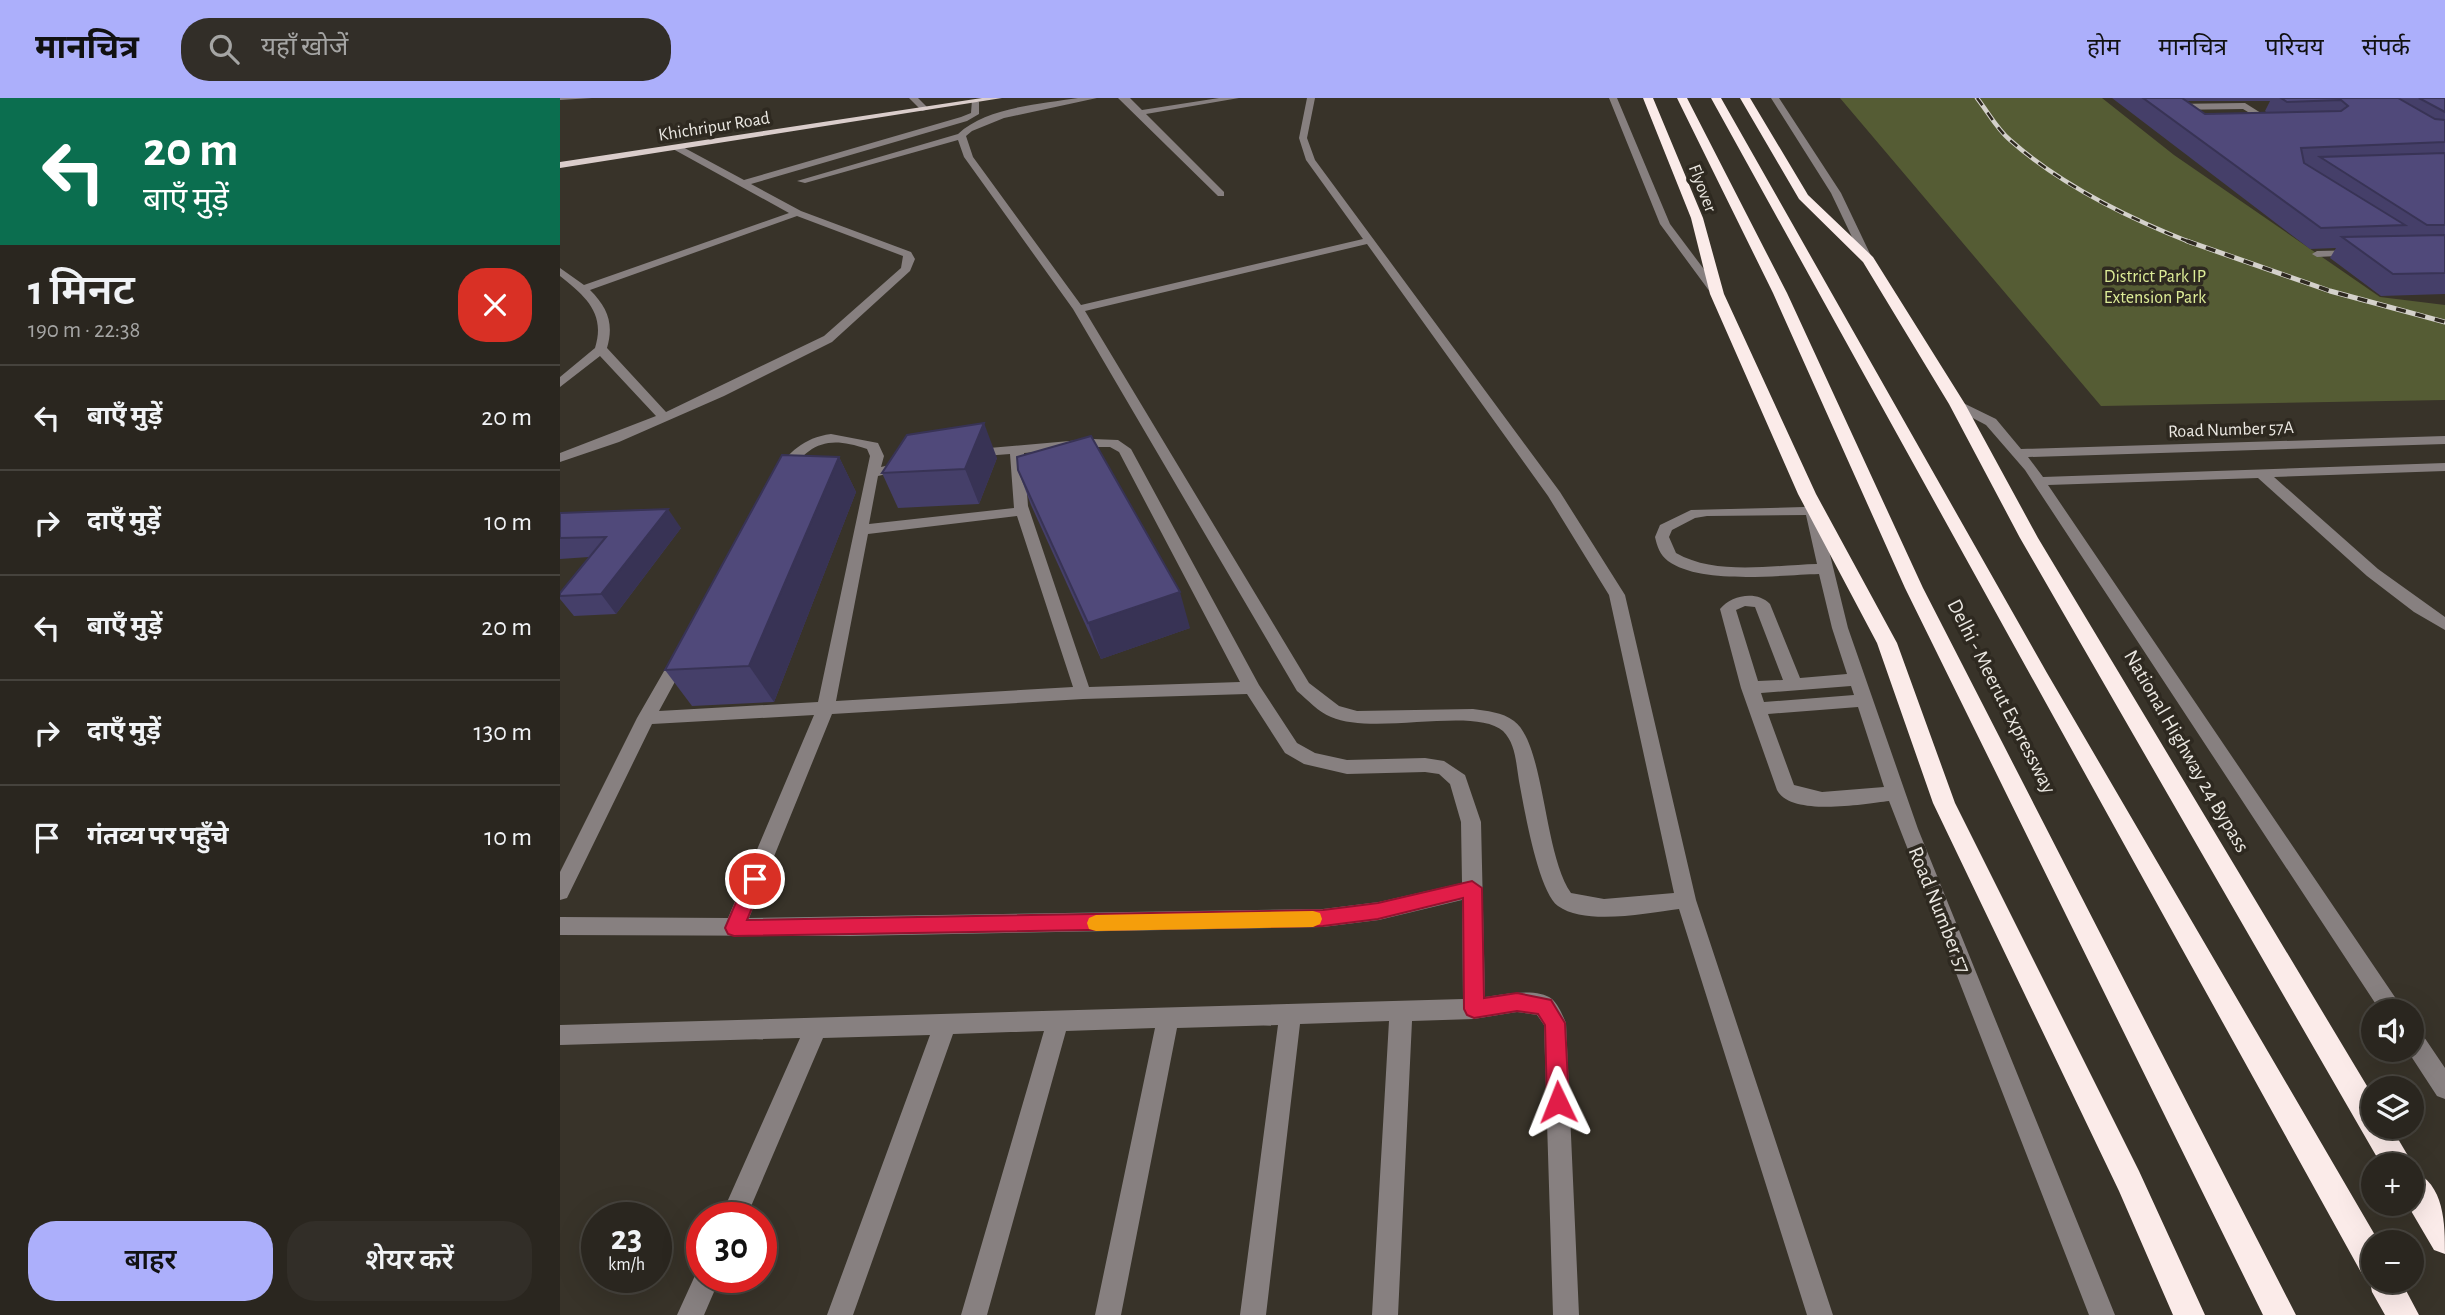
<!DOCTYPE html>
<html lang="hi">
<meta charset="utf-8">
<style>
:root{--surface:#2a261f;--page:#322e28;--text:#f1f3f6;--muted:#a5a5a4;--line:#46433d;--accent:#acaffb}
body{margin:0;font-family:"Alegreya Sans","Noto Sans Devanagari",sans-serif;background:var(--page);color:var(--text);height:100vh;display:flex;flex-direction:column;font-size:26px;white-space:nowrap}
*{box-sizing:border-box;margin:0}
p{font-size:23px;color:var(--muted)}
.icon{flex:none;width:38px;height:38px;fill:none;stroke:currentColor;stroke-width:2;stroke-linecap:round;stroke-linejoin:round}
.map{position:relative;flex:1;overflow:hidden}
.panel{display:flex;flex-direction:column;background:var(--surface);width:560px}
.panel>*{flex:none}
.top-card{background:#0b6e4f;color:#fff;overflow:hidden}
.fabs{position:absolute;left:1801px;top:901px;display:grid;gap:14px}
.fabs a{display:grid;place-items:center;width:63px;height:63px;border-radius:50%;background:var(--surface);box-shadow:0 7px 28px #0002,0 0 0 2px var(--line);font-size:35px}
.speed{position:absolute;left:21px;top:1104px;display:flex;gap:14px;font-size:35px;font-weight:700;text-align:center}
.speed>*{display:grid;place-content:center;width:91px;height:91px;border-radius:50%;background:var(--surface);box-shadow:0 7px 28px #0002,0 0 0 2px var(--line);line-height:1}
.speed small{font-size:18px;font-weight:400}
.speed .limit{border:10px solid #d22;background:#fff;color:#111}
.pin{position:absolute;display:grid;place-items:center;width:60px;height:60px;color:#fff;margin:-30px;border:4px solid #fff;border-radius:50%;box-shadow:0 2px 7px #0007}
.me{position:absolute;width:77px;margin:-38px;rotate:358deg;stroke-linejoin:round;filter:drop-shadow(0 0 5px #0008)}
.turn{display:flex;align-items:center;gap:24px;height:147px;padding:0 28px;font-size:32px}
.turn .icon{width:91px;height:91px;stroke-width:2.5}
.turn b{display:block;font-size:49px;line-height:60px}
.round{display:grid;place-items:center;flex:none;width:74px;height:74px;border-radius:28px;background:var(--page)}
.head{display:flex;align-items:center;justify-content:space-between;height:119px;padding:0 28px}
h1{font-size:42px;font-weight:600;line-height:52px}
.primary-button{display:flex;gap:14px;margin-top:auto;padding:14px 28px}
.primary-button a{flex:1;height:80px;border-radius:28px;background:var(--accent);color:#111;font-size:28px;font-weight:600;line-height:80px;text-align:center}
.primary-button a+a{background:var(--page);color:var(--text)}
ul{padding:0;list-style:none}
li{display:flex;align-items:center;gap:21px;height:105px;padding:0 28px;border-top:2px solid var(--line)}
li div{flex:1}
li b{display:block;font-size:26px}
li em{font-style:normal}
header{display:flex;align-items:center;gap:42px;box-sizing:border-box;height:98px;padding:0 35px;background:var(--accent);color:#111}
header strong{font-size:33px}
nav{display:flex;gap:38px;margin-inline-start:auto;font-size:24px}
.search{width:490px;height:63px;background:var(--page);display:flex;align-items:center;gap:18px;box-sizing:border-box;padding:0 24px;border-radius:28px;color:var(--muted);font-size:26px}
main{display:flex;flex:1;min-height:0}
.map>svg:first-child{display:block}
.green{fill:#555c34}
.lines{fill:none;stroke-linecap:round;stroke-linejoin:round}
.minor{fill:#878080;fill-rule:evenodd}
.major{fill:#dacdcb;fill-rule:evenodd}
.highway{fill:#fbebe9;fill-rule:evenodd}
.rail-far1-casing{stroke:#d4d1cb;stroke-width:4.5}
.rail-casing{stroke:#d4d1cb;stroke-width:5}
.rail-far1{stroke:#2e2920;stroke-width:2.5;stroke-dasharray:9;stroke-linecap:butt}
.rail{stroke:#2e2920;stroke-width:3.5;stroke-dasharray:10;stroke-linecap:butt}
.wall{fill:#453f69;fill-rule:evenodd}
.shaded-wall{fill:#383355}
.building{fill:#50497a;stroke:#383355;stroke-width:2}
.route{fill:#e11d48;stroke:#92132f;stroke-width:2}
.slow{fill:#f59e0b}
.labels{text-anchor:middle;stroke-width:7;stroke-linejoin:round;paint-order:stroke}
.far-street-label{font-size:18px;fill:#ebe8e2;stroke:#2e2920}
.far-park-label{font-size:18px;fill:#ddec97;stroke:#2e2920}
.street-label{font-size:21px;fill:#ebe8e2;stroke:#2e2920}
</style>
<header>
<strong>मानचित्र</strong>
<div class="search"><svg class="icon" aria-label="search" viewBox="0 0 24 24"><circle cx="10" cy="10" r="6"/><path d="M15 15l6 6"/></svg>यहाँ खोजें</div>
<nav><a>होम</a><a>मानचित्र</a><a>परिचय</a><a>संपर्क</a></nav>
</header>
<main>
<section class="panel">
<div class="top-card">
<div class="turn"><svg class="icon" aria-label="left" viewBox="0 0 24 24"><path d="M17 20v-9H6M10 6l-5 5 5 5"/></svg><div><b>20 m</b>बाएँ मुड़ें</div></div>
</div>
<div class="head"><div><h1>1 मिनट</h1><p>190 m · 22:38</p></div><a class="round" style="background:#d93025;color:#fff"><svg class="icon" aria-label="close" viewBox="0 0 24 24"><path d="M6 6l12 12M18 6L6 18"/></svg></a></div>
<ul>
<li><svg class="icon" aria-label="left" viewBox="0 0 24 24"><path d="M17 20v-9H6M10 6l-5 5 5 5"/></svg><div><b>बाएँ मुड़ें</b></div><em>20 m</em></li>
<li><svg class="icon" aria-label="right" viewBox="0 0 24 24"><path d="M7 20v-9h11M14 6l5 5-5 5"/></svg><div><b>दाएँ मुड़ें</b></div><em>10 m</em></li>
<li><svg class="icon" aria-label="left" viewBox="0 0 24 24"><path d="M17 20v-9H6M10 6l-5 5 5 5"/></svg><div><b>बाएँ मुड़ें</b></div><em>20 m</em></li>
<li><svg class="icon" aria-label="right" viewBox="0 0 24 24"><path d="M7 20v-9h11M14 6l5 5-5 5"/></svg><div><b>दाएँ मुड़ें</b></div><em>130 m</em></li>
<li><svg class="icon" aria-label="arrive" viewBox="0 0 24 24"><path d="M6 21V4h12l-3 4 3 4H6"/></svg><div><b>गंतव्य पर पहुँचे</b></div><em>10 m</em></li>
</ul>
<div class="primary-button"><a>बाहर</a><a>शेयर करें</a></div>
</section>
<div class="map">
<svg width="1885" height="1217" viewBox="0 0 1885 1217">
<rect width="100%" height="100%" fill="#383329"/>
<!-- green -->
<polygon class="green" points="1280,0 1542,0 1614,57 1820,199 1885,207 1885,302 1541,308"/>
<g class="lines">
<!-- minor -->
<g class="minor">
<polygon points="0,0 32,0 0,2"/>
<polygon points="349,0 358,0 369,11 362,13"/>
<path d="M518,0H537L444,20L412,33L406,38L413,59L521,207L803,141L746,62L739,40L747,0H755L747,40L755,62L1000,394L1065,497L1136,802L1273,1217H1247L1119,811C1087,815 1026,828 998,808C978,793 964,709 959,683C956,666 956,646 943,633C914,608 815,638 771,619C758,614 748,602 737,593L513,211L404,59L398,42L245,85L237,83L398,36C426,9 481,6 518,0ZM807,146L988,398L1049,497L1114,795L1044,801L1011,795C983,755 985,646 954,623C942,614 927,613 913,611L797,613L779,608L749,585L525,213Z"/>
<polygon points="558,0 570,0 582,12 659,0 679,0 586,16 664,94 664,98 658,98"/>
<polygon points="1049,0 1057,0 1110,126 1161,194 1161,198 1153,198 1100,126"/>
<polygon points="1211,0 1219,0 1281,95 1313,162 1312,164 1303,162 1271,95"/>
<path d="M412,2L419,4V16L407,23L191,86L241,113L351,154L355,161L350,173L272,244L164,298L59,344L0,364V355L96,318L40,258L0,289V279L35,250C46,215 25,198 0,178V170L24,187L229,115L113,51V47H119L184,82L401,19L411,15ZM237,118L343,158L341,170L264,238L106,314L47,250C54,226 48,210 30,192Z"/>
<polygon points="1685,5 1720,27 1713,29 1683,11 1610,12 1606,9 1610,6"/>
<polygon points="1802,152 1802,156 1798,157 1757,159 1752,156 1757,153"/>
<polygon points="1397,302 1436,321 1461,351 1885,338 1885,346 1468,359 1483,379 1885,365 1885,373 1714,379 1818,471 1885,519 1885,532 1854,514 1807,478 1698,380 1488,387 1845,914 1821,914 1465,372 1426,327 1392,309 1392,303"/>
<path d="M271,336L318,345L324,358L321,369L346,363L353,367L351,370L318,378L309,426L454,410L450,356L411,359L404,355L406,352L532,341L558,342L571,351L699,587L737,645L755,655L787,662L865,660L884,663L905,677L921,724L925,899C941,897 977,889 992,901C998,906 1003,918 1006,925L1019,1217H993L984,927L977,917L957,914L914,921L852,923L838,1217H812L829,923L740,926L706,1217H680L718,927L617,930L561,1217H535L595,930L506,933L427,1217H401L484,933L393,936L293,1217H267L370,937L263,940L186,1120H160L240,940L0,947V927L903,901L902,802L819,822L763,829L289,838L0,837V819L168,820L254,617L92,626L7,800L0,802V774L77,620L115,554L121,552L129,558L99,613L258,604L310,358L307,351C267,337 249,345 225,380H215L213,377C229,354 243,340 271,336ZM532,349H550L559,354L680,584L529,589L468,408L464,355ZM457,418L513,589L276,603L308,436ZM687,596L725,655L744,666L787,676L865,674L879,676L890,686L901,724L902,785L819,804L763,811L189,820L272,616L523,601Z"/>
<path d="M1251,404L1258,408L1288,530L1358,731L1555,1217H1529L1329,703C1304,706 1231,719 1217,692L1181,590L1160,511C1171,497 1197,492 1210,506L1240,580L1287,576L1272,530L1259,476C1219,477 1141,487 1108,463C1100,457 1097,448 1095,439L1100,427L1131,412L1244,409ZM1246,417L1257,466C1213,467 1156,478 1116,455L1109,439L1112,432L1135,420L1147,418ZM1185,508L1195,509L1223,582L1198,583L1176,512ZM1291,588L1294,597L1204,604L1201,595ZM1298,609L1324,689L1262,694L1234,687L1208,616Z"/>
<polygon points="1852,930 1860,933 1885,970 1885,1001 1877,998 1847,952 1852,952"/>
<polygon points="142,1169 142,1180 160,1180 144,1217 117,1217 138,1171"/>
</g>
<!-- major -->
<polygon class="major" points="422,0 442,0 0,70 0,64"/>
<!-- highway -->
<g class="highway">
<polygon points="1083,0 1093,0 1143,120 1164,196 1256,396 1337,545 1395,705 1579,1073 1645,1217 1613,1217 1559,1093 1373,705 1317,545 1238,396 1150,196 1131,120"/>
<polygon points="1117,0 1127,0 1227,195 1363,490 1736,1217 1703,1217 1345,490 1213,195"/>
<polygon points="1151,0 1161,0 1487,575 1819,1144 1813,1144 1813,1183 1841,1183 1859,1217 1825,1217 1812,1194 1809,1179 1802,1176"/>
<path d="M1180,0H1190L1248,97L1313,159L1405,306L1478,440L1813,998V1029H1831L1854,1068L1852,1072C1885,1086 1885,1126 1885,1156L1874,1152L1847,1106H1852V1068H1822L1460,440L1389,306L1303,164L1239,101Z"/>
</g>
<defs>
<path id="rail-far1" d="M1417,0C1428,14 1437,31 1450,42C1502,88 1568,120 1632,145"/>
<polyline id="rail" points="1627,143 1770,193 1885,224"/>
</defs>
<!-- rail-far1 casing -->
<use href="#rail-far1" class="rail-far1-casing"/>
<!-- rail casing -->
<use href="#rail" class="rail-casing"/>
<!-- rail-far1 -->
<use href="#rail-far1" class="rail-far1"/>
<!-- rail -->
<use href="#rail" class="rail"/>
</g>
<!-- wall -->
<g class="wall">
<path d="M1552,0H1885V196L1821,198L1770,160L1776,150L1750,151ZM1627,3H1710L1705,13L1707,15L1645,16Z"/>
<polygon points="279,359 296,394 214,604 132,608 105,572"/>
<polygon points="437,360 419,406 338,410 322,375"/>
<polygon points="458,372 630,530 541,561 471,407"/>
<polygon points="0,415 121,430 56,516 14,518 0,501 0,495 29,459 0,461"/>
</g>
<!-- shaded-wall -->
<g class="shaded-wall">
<polygon points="424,325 437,360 419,406 405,371"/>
<polygon points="279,359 296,394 214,604 189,568"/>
<polygon points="108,411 121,430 56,516 41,496"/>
<polygon points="620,494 630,530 541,561 528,525"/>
</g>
<!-- building -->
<g class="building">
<polygon points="1583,0 1622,0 1645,16 1781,13 1788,8 1781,2 1727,4 1721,0 1838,0 1875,21 1885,22 1885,44 1741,50 1744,65 1845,127 1761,130"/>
<polygon points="1859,0 1885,0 1885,14"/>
<polygon points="1885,55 1885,127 1867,127 1760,59"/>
<polygon points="1885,137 1885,175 1833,176 1782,139"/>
<polygon points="424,325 405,371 322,375 347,337"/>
<polygon points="531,338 620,494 528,525 458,372 457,359"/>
<polygon points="222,357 279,359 189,568 105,572"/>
<polygon points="108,411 41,496 0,498 0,495 46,439 0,440 0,415"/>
</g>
<!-- route -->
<polygon class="route" points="195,774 204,781 187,822 763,812 818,805 912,783 922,790 924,900 957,895 991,902 1005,925 1009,1004 1006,1012 998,1015 991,1012 987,1004 985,927 978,916 957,913 914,920 907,917 904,911 903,800 818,821 763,828 174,838 168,836 165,830 188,776"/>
<!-- slow -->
<polygon class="slow" points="753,813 760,815 762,821 760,826 753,829 536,833 529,831 527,825 529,820 536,817"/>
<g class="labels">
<!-- far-street labels -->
<g class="far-street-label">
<text transform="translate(154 28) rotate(-9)" y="6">Khichripur Road</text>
<text transform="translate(1143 90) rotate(69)" y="6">Flyover</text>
<text transform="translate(1671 331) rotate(-2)" y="6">Road Number 57A</text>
</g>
<!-- far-park labels -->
<g class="far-park-label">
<text x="1595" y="184">District Park IP<tspan x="1595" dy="21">Extension Park</tspan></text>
</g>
<!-- street labels -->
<g class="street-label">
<text transform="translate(1442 598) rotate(63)" y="7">Delhi - Meerut Expressway</text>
<text transform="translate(1627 653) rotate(60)" y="7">National Highway 24 Bypass</text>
<text transform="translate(1380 812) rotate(68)" y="7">Road Number 57</text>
</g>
</g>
</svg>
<div class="fabs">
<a><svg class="icon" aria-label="sound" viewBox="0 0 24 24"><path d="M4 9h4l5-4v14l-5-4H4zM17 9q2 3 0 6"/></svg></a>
<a><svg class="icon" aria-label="layers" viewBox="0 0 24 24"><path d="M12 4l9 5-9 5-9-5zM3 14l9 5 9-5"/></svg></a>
<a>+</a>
<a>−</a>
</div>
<div class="speed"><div>23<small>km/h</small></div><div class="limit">30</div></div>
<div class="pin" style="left:195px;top:781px;background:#d93025"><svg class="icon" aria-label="arrive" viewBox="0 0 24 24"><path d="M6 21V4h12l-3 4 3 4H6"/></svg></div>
<svg class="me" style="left:998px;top:1004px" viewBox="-20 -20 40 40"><path d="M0-17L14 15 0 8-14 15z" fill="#e11d48" stroke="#fff" stroke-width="4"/></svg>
</div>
</main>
